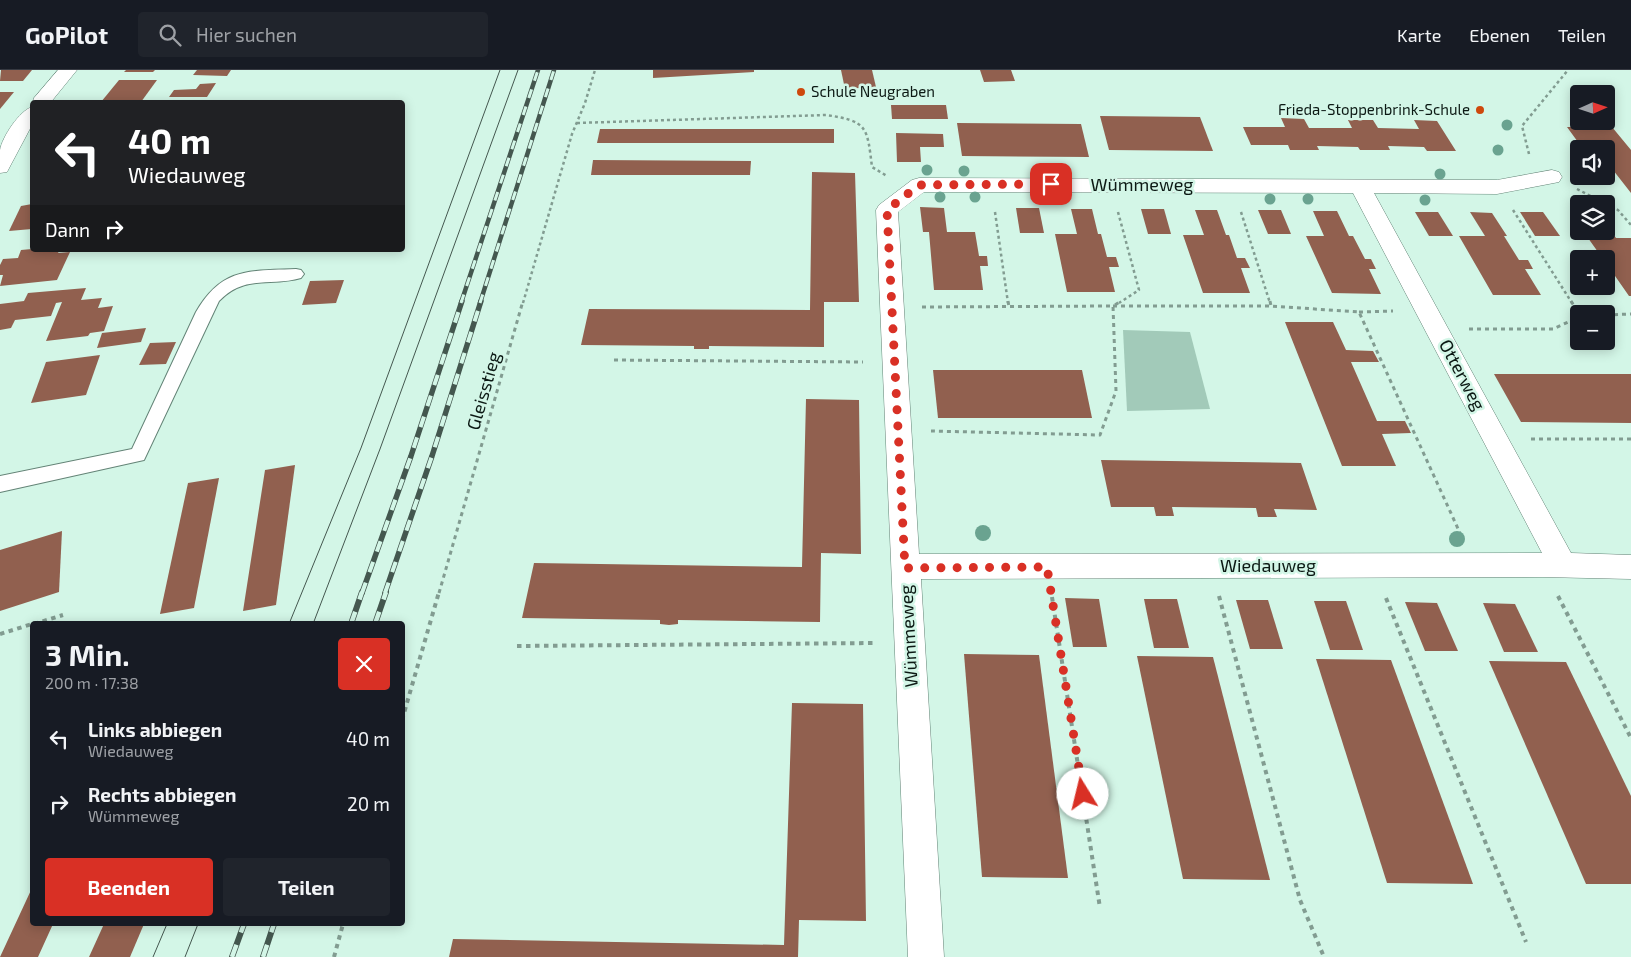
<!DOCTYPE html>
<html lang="de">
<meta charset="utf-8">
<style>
:root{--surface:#171b24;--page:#20242c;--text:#f1f3f6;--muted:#9ea1a6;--line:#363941;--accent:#d93025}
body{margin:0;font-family:"Exo 2",sans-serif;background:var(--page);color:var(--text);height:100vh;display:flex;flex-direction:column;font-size:19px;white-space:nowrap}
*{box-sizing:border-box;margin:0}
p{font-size:16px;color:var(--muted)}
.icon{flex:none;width:28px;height:28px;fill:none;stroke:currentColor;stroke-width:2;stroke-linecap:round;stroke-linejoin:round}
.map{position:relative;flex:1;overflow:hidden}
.panel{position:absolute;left:30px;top:551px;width:375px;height:305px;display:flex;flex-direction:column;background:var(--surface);border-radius:5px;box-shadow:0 2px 12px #0003}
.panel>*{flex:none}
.banner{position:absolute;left:30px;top:30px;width:375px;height:152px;border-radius:5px;box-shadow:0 2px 12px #0003;background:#202124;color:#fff;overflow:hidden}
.needle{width:32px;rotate:87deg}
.tools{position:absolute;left:1570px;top:15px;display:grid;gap:10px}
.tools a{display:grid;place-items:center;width:45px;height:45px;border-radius:5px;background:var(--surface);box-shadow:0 2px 12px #0003;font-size:25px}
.pin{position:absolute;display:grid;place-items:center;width:42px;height:42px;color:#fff;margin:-21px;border-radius:10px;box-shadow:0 2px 8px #0006}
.me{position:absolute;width:55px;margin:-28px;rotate:351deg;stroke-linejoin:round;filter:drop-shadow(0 0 4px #0008)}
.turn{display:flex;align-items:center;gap:18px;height:105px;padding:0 15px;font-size:22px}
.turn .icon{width:65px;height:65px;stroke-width:2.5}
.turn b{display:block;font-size:35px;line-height:42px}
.then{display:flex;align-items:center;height:48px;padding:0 15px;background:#0003;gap:10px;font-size:19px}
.round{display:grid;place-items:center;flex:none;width:52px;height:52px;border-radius:5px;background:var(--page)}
.summary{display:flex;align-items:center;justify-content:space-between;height:85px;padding:0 15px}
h1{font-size:30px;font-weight:700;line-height:38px}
.cta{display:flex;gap:10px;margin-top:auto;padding:10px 15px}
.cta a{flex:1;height:58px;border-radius:5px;background:var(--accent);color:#fff;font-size:20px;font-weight:700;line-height:58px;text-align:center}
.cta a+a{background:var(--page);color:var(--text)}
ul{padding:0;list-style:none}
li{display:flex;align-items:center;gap:15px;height:65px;padding:0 15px}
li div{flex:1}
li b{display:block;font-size:19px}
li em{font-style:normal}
header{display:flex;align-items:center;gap:30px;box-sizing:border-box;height:70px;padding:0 25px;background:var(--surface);border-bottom:1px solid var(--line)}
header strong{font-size:24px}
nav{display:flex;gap:28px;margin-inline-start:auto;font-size:18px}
.search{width:350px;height:45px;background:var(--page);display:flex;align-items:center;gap:12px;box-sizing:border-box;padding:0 18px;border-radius:5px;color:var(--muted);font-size:19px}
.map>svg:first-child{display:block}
.green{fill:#a2cab9}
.building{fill:#91604f}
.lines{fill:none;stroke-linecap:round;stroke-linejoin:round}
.lane-casing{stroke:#638376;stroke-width:2}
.street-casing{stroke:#638376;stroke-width:1}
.path-far2{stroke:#829c91;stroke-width:2.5;stroke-dasharray:3 3;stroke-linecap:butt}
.path-far1{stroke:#829c91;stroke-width:3;stroke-dasharray:4 4;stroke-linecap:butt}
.path{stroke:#829c91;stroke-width:4;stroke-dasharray:4.5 4.5;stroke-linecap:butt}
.lane{fill:#fff;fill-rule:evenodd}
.street{fill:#fff;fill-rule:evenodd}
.tram{stroke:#44574f;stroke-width:1}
.rail-far2-casing{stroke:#44574f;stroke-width:4.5}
.rail-far1-casing{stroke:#44574f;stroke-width:5.5}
.rail-casing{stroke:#44574f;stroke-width:6}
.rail-far2{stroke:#d3f6e7;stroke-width:3;stroke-dasharray:9;stroke-linecap:butt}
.rail-far1{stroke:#d3f6e7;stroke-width:4;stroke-dasharray:11;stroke-linecap:butt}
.rail{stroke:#d3f6e7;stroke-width:4.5;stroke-dasharray:13;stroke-linecap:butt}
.tree{fill:#6aa390}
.route{stroke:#d93025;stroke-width:9;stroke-dasharray:0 16.2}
.poi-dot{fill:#ce480c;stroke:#d3f6e7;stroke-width:2}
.labels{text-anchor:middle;stroke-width:5;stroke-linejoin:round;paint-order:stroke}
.far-poi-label{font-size:15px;fill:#0c1914;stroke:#d3f6e7;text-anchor:start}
.street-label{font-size:18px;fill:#0c1914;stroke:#d3f6e7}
</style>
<header>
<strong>GoPilot</strong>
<div class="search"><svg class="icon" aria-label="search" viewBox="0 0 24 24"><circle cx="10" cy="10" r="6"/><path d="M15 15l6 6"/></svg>Hier suchen</div>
<nav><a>Karte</a><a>Ebenen</a><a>Teilen</a></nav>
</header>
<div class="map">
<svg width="1631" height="887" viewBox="0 0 1631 887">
<rect width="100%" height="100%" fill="#d3f6e7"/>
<!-- green -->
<polygon class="green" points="1123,260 1190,262 1210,339 1127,341"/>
<!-- building -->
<g class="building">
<polygon points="1,0 32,0 23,11 0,11"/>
<polygon points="126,0 155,0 153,2 124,2"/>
<polygon points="197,0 231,0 227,6 193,5"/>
<polygon points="653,0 754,0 754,2 653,8"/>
<polygon points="841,0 872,0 876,17 845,19"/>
<polygon points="980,0 1011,0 1015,11 984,12"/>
<polygon points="119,10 157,10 141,32 101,32"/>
<polygon points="216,13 207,27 169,27 174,20 196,19 200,14"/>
<polygon points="0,22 14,22 0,39"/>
<polygon points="891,35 946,35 948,49 892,49"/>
<polygon points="1100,46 1200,47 1213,81 1109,80"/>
<polygon points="1281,48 1304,49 1309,58 1352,58 1348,50 1373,50 1378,58 1419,59 1414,50 1437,51 1456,81 1427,81 1424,77 1388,76 1390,80 1360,80 1358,77 1317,76 1319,80 1290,80 1288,75 1251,75 1243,57 1285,57"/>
<polygon points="957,53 1081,54 1089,87 962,86"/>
<polygon points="1567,57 1612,57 1631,80 1631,123 1606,91 1606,79 1583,79"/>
<polygon points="600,59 834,59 834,73 597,73"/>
<polygon points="896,63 943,64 944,77 920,77 921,92 897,92"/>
<polygon points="593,90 751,91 750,105 591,105"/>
<polygon points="812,102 855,103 859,232 824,232 824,277 709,276 709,279 694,279 694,276 581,275 589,239 810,240"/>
<polygon points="32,134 32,159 9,161 21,136"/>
<polygon points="920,137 944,138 947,162 975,162 979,186 987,186 988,196 980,196 983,220 934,220 929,162 923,162"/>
<polygon points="1016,138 1039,138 1044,163 1020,163"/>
<polygon points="1071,139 1092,139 1098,164 1101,164 1107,187 1116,187 1119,197 1109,197 1115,222 1067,222 1055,164 1077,164"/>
<polygon points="1141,139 1164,139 1171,164 1148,164"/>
<polygon points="1195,140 1217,140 1226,165 1229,165 1237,188 1245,188 1250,198 1241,198 1250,223 1203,223 1183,165 1204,165"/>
<polygon points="1258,140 1281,140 1291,164 1268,164"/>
<polygon points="1313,141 1337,141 1349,166 1353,166 1365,189 1371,189 1376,199 1369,199 1381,224 1332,223 1306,166 1324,166"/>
<polygon points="1415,142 1438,142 1453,166 1429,166"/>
<polygon points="1470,142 1492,143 1507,166 1504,166 1519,190 1528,190 1533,199 1525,199 1541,225 1493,225 1459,166 1485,166"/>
<polygon points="1520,142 1543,142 1560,166 1535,166"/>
<polygon points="1606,155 1616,168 1631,168 1631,226 1629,226 1606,193 1606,189 1603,189 1588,168 1591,168 1587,161 1606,161"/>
<polygon points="32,179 60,180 58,183 70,182 57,210 0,216 3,205 0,205 0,195 3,189 18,188 21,180"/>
<polygon points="344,210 336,233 302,235 310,211"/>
<polygon points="86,218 81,230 102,228 98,238 113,236 104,261 90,263 88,266 46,271 62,232 56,233 51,246 15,250 11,258 0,260 0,234 24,231 28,223"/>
<polygon points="1285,252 1333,252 1346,280 1373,281 1379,292 1351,292 1377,351 1405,351 1411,363 1382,364 1396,396 1342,396"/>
<polygon points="146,258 141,272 97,278 102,263"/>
<polygon points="176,272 166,294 139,295 150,273"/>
<polygon points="100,285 86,325 31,333 46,292"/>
<polygon points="933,300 1082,300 1092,348 938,348"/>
<polygon points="1494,304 1631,304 1631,353 1521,352"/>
<polygon points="806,329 859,330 861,484 821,483 820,552 678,550 678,554 669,555 660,554 660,550 522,548 534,493 802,497"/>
<polygon points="1101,390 1301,393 1317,440 1274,439 1277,447 1258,447 1256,438 1172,437 1174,446 1156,446 1154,437 1111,437"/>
<polygon points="295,395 276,535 243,541 265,400"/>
<polygon points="219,408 194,538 160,544 188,413"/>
<polygon points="62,461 59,522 0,541 0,480"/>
<polygon points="1065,528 1099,529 1107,577 1073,577"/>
<polygon points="1144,529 1177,529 1189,578 1154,578"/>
<polygon points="1236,530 1268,530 1283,579 1250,579"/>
<polygon points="1314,531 1346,531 1363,580 1330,580"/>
<polygon points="1405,532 1437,533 1458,581 1425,581"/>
<polygon points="1483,533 1515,534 1538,582 1504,582"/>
<polygon points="964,584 1039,585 1068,808 982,807"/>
<polygon points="1137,586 1213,587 1270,810 1183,809"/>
<polygon points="1316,589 1391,590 1473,814 1387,813"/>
<polygon points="1489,591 1566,592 1631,726 1631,814 1586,814"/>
<polygon points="792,633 863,634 866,851 799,850 798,887 449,887 453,869 784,875"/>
<polygon points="32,818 32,854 53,854 38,887 0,887"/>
<polygon points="104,854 144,854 130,887 89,887"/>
</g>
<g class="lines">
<defs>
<path id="lane" d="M296,199L301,200L304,204L301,208C270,217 245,204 219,231L144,390L0,422V406L132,379L196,242C222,197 249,201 296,199Z"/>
<g id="street">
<polygon points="58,0 77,0 51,32 32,34 34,28"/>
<path d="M32,37V55L7,102L0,103C0,96 0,87 0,80C2,67 20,40 32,37Z"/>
<path d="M1552,100L1559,102L1562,107L1559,112L1497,124L1374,123L1571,483L1631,485V509L1543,507L921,509L944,887H908L876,140L879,135L912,110L919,108L1497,110ZM924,122L1353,123L1542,483L919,484L898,142Z"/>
</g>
</defs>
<!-- lane casing -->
<use href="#lane" class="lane-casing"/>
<!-- street casing -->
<use href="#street" class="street-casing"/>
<!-- path-far2 -->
<g class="path-far2">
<path d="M577,53L826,45C868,51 867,57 872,97L887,106"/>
<polyline points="1529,84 1522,56 1568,0"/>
<polyline points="1577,119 1606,134"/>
<polyline points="1606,134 1618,140 1631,155"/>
<polyline points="1513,140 1572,233"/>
<polyline points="995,142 1008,233"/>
<polyline points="1118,142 1139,220 1119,233"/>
<polyline points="1241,142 1270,233"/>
<polyline points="523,233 572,64 585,33 595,0"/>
</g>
<!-- path-far1 -->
<g class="path-far1">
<polyline points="1008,231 1009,237"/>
<polyline points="1270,231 1271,236"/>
<polyline points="1571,231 1579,244"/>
<polyline points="1115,235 1121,231"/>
<polyline points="1113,236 1271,236 1359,242 1460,463"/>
<polyline points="922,237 1113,236 1116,321 1100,365 931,361"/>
<polyline points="1359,242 1393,241"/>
<polyline points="1606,245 1631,244"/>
<polyline points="1469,259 1553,259 1579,247"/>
<polyline points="614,290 863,292"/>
<polyline points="1531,369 1631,369"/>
<polyline points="439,523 523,231"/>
</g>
<!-- path -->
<g class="path">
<polyline points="1219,526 1300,830 1324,887"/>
<polyline points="1558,526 1631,668"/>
<polyline points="1052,527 1100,838"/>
<polyline points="1386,528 1526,872"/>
<polyline points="34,554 63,545"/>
<polyline points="0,564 32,554"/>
<polyline points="517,576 876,573"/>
<polyline points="402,650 439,522"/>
<polyline points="334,887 343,854"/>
</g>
<!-- lane -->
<use href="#lane" class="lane"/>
<!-- street -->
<use href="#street" class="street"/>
<!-- tram -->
<g class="tram">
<polyline points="289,554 361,378 500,0"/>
<polyline points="313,554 380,379 518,0"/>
<polyline points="153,887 167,854"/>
<polyline points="185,887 198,854"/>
</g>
<defs>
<g id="rail-far2">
<polyline points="461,233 538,0"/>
<polyline points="480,233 554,0"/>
</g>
<g id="rail-far1">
<polyline points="362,523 411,386 462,231"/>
<polyline points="385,523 432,386 481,231"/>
</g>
<g id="rail">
<polyline points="351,554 362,522"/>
<polyline points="375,554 386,522"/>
<polyline points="232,887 244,854"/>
<polyline points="263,887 274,854"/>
</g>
</defs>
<!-- rail-far2 casing -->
<use href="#rail-far2" class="rail-far2-casing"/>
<!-- rail-far1 casing -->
<use href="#rail-far1" class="rail-far1-casing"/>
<!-- rail casing -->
<use href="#rail" class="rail-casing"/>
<!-- rail-far2 -->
<use href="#rail-far2" class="rail-far2"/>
<!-- rail-far1 -->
<use href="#rail-far1" class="rail-far1"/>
<!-- rail -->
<use href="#rail" class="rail"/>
</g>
<!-- trees -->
<g class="tree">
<circle cx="1507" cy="55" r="5.5"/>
<circle cx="1498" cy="80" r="5.5"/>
<circle cx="927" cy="100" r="5.5"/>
<circle cx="964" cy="101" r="5.5"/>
<circle cx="1440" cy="104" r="5.5"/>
<circle cx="940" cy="127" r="5.5"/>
<circle cx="975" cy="127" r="5.5"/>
<circle cx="1270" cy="129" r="5.5"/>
<circle cx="1308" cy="129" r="5.5"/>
<circle cx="1425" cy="130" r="5.5"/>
<circle cx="983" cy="463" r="8"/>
<circle cx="1457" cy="469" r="8"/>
</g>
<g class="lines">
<!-- route -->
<polyline class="route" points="1051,114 919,115 887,140 905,498 1047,497 1083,724"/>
</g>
<!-- markers -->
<g class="poi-dot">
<circle cx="801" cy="22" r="5"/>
<circle cx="1480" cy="40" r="5"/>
</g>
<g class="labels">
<!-- far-poi labels -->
<g class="far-poi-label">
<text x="811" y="27">Schule Neugraben</text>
<text x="1470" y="45" text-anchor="end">Frieda-Stoppenbrink-Schule</text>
</g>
<!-- street labels -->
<g class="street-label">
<text x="1142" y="121">Wümmeweg</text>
<text transform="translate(1462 305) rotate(62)" y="6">Otterweg</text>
<text transform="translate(484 321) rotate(-74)" y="6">Gleisstieg</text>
<text x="1268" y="502">Wiedauweg</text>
<text transform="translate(909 566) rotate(-93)" y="6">Wümmeweg</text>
</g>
</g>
</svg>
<div class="tools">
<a><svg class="needle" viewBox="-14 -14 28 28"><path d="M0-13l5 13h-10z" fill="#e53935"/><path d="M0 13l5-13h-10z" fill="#9ea1a6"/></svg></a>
<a><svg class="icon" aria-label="sound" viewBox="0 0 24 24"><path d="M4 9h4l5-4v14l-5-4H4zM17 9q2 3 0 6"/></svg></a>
<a><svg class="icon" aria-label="layers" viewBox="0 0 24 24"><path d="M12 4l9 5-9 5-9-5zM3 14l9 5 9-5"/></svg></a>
<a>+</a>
<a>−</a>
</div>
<div class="pin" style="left:1051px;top:114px;background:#d93025"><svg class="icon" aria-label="arrive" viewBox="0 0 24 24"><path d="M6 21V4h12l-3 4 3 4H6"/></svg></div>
<svg class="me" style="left:1083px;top:724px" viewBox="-20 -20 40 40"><circle r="19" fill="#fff"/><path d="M0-13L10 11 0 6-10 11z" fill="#d93025"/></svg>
<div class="banner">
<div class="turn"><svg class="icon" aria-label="left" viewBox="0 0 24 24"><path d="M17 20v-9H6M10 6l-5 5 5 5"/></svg><div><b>40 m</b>Wiedauweg</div></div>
<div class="then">Dann<svg class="icon" aria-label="right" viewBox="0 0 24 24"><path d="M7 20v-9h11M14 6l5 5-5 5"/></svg></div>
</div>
<section class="panel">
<div class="summary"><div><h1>3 Min.</h1><p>200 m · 17:38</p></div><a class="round" style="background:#d93025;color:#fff"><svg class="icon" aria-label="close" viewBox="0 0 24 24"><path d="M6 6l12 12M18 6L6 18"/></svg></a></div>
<ul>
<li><svg class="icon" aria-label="left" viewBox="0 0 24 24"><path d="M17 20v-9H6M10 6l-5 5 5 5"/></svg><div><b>Links abbiegen</b><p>Wiedauweg</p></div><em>40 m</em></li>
<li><svg class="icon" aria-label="right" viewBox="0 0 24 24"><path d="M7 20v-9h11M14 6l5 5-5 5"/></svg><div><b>Rechts abbiegen</b><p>Wümmeweg</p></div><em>20 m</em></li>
</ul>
<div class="cta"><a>Beenden</a><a>Teilen</a></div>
</section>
</div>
